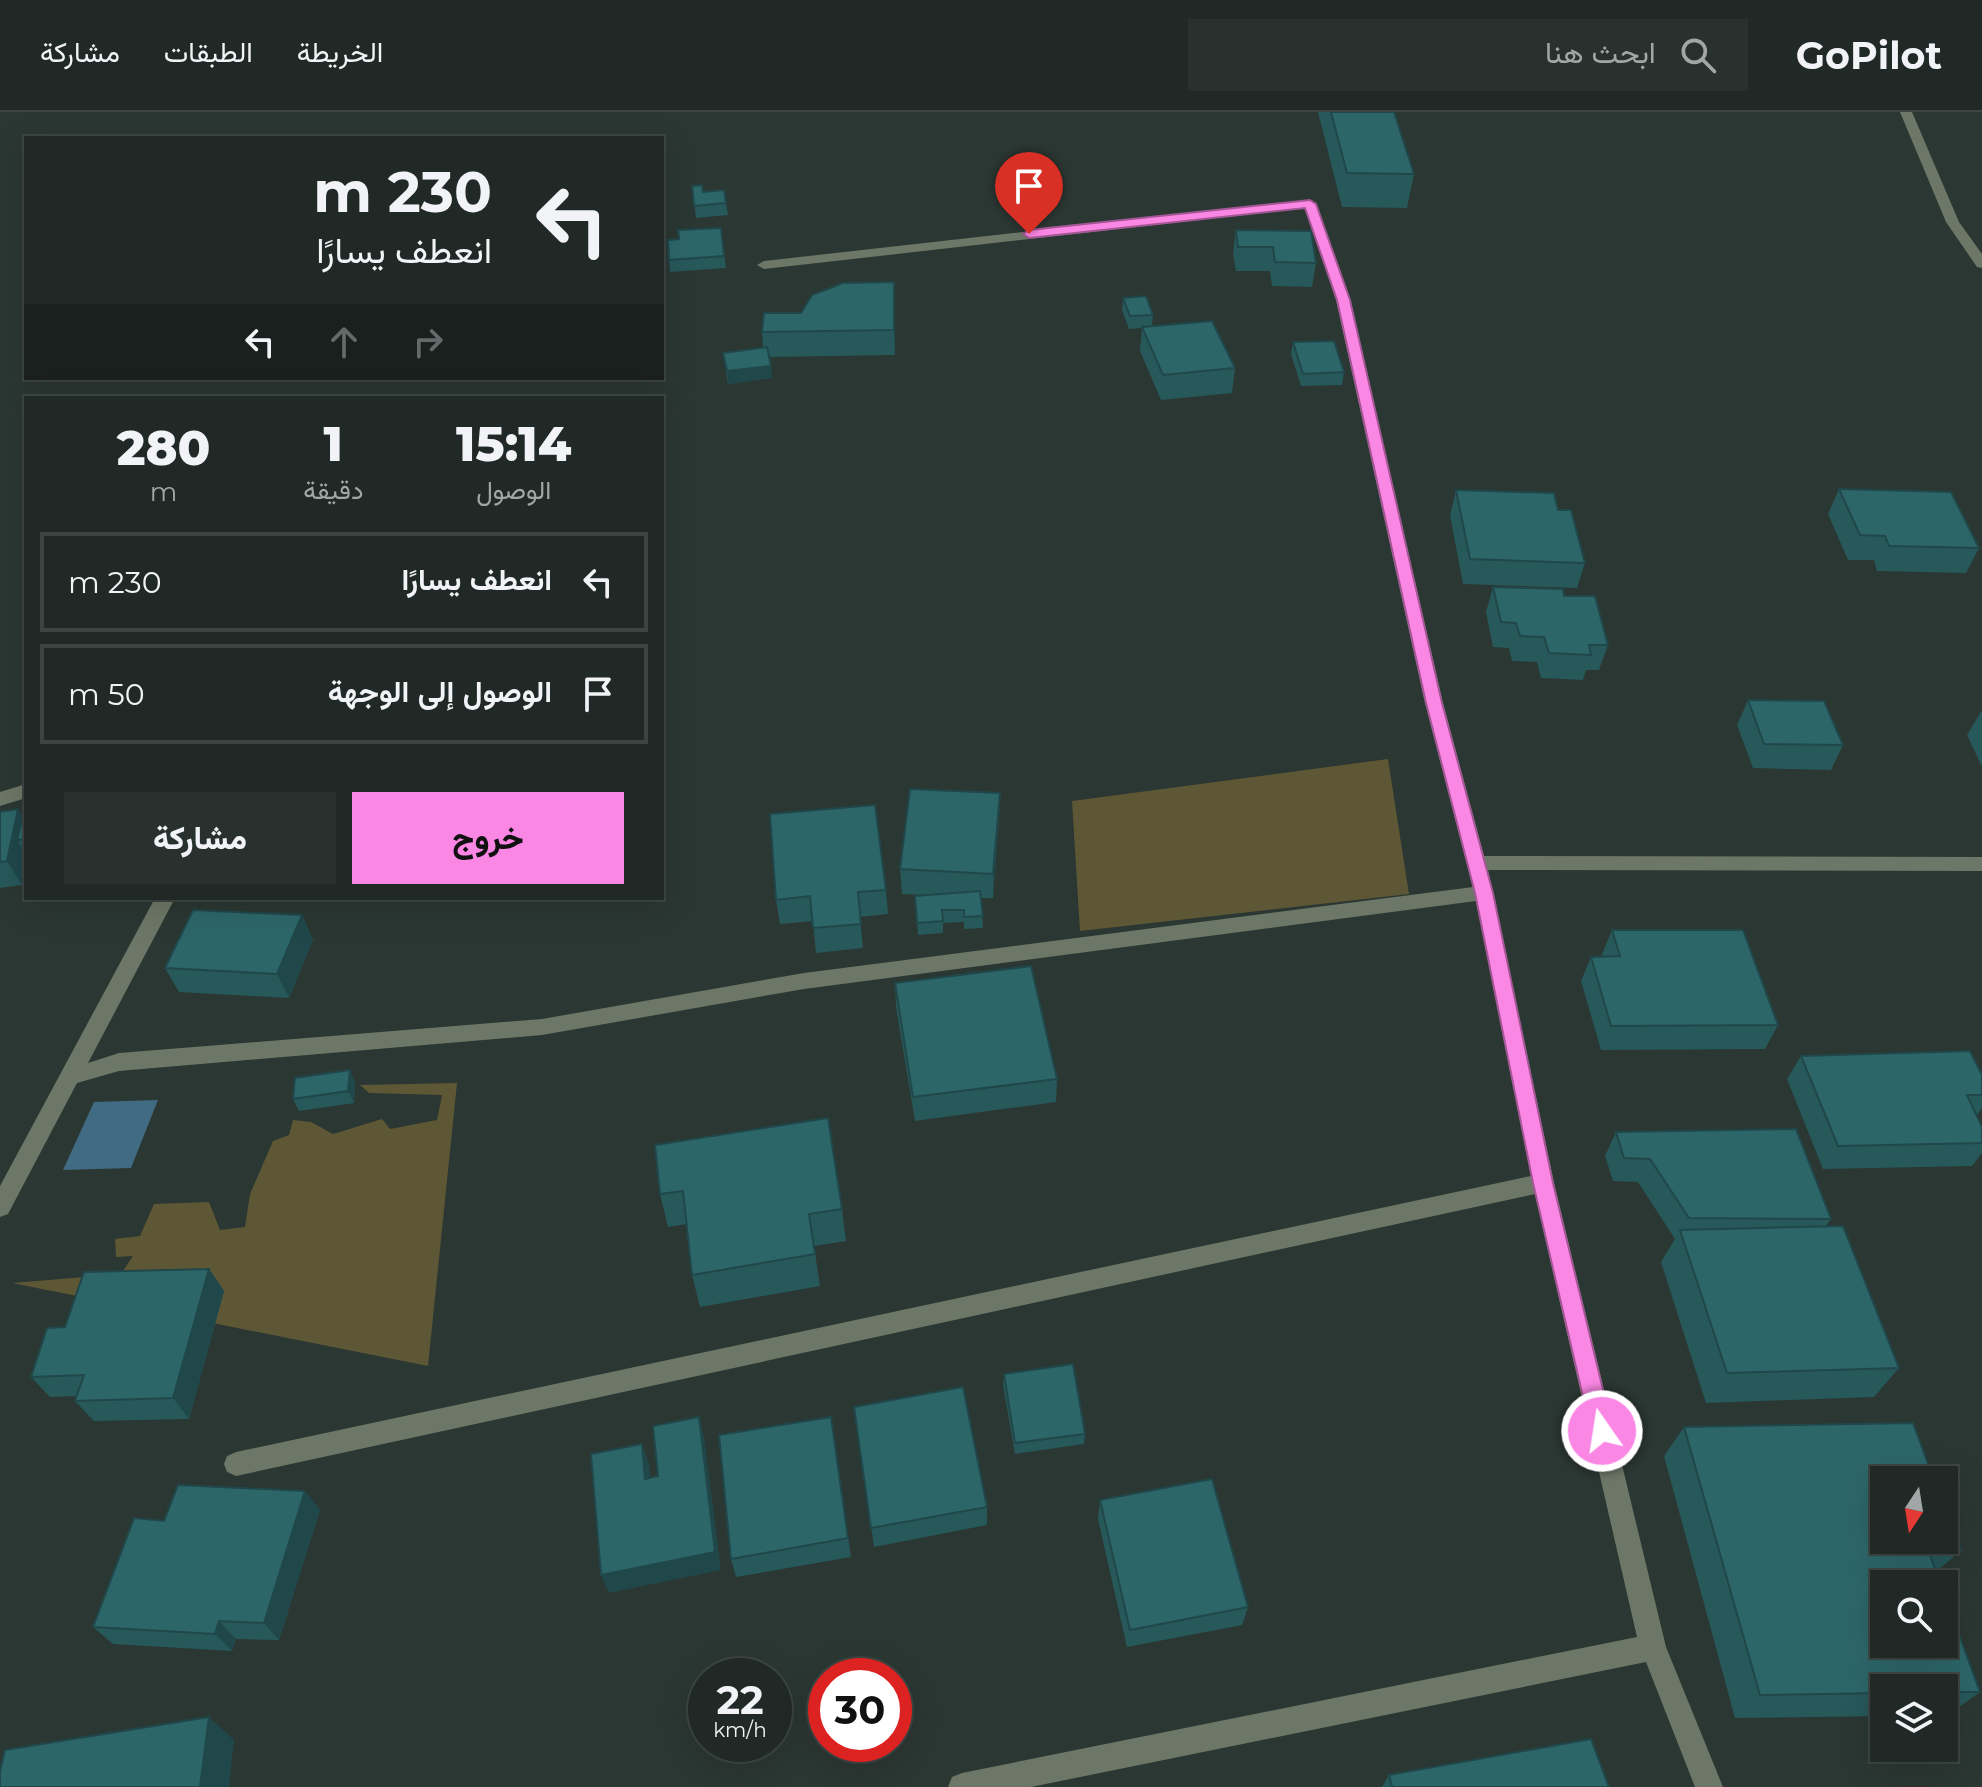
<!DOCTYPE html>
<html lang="ar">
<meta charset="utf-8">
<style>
:root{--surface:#202926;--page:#28312e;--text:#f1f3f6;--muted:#a2a6a7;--line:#3d4543;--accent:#fb87e5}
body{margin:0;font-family:Montserrat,Vazirmatn,sans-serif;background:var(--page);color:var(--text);direction:rtl;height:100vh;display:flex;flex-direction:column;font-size:30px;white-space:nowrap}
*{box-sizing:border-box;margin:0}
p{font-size:26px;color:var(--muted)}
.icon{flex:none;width:44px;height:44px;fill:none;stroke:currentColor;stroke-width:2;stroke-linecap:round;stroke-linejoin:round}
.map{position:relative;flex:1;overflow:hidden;direction:ltr}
.side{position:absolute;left:24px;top:284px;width:640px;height:504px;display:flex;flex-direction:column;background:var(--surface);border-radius:0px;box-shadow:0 8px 32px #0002,0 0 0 2px var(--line);direction:rtl}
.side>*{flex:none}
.guide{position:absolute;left:24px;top:24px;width:640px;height:244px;border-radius:0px;box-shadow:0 8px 32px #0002,0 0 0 2px var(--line);direction:rtl;background:#202926;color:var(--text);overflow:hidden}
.needle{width:52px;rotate:192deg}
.controls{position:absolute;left:1870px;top:1354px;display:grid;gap:16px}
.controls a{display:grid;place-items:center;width:88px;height:88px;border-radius:0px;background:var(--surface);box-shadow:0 8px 32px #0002,0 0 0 2px var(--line);font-size:40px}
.speed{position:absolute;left:688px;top:1546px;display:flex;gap:16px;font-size:40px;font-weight:700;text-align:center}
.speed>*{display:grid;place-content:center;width:104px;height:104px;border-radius:50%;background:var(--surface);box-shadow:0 8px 32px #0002,0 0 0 2px var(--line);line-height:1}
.speed small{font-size:20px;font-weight:400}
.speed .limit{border:12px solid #d22;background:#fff;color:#111}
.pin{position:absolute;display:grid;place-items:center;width:68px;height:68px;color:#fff;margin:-82px -34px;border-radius:50% 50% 50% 0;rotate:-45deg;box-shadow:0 0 8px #0007}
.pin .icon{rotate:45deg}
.me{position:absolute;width:88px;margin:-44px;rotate:347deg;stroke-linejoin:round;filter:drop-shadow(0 0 6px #0008)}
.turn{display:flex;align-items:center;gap:28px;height:168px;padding:0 40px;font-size:36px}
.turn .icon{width:104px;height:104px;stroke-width:2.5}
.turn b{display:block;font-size:56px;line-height:68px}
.lanes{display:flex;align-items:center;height:76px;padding:0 40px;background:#0003;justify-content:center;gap:40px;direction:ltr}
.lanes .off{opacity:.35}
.eta{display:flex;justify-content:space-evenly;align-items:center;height:136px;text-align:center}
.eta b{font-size:48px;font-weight:800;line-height:56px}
.cta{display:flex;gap:16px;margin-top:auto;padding:16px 40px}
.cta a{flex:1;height:92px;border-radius:0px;background:var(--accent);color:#111;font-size:32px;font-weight:800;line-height:92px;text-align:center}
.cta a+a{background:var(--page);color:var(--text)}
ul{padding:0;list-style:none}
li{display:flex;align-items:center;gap:24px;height:100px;margin:0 16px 12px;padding:0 24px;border:4px solid var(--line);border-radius:0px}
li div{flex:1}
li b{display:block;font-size:30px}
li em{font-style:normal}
header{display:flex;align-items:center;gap:48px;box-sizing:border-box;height:112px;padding:0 40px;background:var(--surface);border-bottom:2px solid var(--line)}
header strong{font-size:38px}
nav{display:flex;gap:44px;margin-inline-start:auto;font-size:28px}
.search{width:560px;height:72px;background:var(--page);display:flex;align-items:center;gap:20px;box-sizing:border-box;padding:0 28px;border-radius:0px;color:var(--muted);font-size:30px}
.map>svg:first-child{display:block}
.green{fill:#5d5736}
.water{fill:#416b82}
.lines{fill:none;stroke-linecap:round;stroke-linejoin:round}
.minor{fill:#6d7767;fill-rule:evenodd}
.wall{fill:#27585a}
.shaded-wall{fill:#20474a}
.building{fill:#2d6669;stroke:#20474a;stroke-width:2}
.route{fill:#fb87e5;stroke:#a35895;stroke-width:2}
</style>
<header>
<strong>GoPilot</strong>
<div class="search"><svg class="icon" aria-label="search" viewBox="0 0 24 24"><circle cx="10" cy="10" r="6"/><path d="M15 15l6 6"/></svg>ابحث هنا</div>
<nav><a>الخريطة</a><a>الطبقات</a><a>مشاركة</a></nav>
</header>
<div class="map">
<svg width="1982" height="1675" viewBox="0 0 1982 1675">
<rect width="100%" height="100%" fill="#2b3732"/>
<!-- green -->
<g class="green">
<polygon points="1388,647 1409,782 1080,819 1072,689"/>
<polygon points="457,971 428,1254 12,1171 121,1162 133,1144 116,1145 115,1127 140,1124 154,1092 209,1090 220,1118 245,1115 250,1082 273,1029 289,1023 293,1008 311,1010 333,1022 382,1007 390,1017 437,1008 442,983 369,981 360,973"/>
</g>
<!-- water -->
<polygon class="water" points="158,988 131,1056 63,1058 94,990"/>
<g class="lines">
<!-- minor -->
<g class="minor">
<polygon points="1900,0 1912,0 1959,110 1982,142 1982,156 1977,155 1946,110"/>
<polygon points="1310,88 1316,92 1350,188 1443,591 1484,744 1982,745 1982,759 1488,758 1554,1071 1666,1535 1723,1675 1695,1675 1646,1550 1031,1675 948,1675 952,1665 962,1661 1637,1525 1535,1082 236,1364 227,1360 224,1352 227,1344 236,1340 1531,1064 1476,789 804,877 542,923 119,959 77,971 8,1102 0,1105 0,1074 155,786 175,786 88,951 119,941 542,907 804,861 1473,775 1425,591 1336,188 1305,96 764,157 757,153 764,149"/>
<polygon points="26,672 26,686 0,694 0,680"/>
</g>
</g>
<!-- wall -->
<g class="wall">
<polygon points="1318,0 1394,0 1414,62 1407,96 1342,95"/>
<polygon points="692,74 703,80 724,78 728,103 696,106"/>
<polygon points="721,116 726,156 670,160 669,148 679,127"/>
<polygon points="1236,118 1316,151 1312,175 1272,174 1270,159 1236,159 1233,142"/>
<polygon points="1123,186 1153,203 1152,214 1235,256 1232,281 1161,288 1140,239 1142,216 1129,217 1122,198"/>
<polygon points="895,194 895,243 769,245 772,266 728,272 723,241 763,236 762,220 801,201"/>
<polygon points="1293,230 1344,260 1342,273 1301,274 1291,242"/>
<polygon points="1839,377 1979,436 1966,461 1877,459 1874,448 1848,448 1828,402"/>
<polygon points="1456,378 1558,398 1585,451 1577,476 1463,472 1450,403"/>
<polygon points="1493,475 1564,484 1608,533 1599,558 1586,558 1583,568 1541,566 1537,550 1512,549 1509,536 1493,535 1486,500"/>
<polygon points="1748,588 1843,633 1831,658 1753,656 1737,613"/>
<polygon points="1982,598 1982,655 1967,623"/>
<polygon points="1000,681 999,706 993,786 981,786 983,816 964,817 964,810 943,811 943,821 918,823 915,784 927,783 902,782 900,757"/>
<polygon points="26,692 26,756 22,773 0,776 0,700 18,697 23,705"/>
<polygon points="886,778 888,802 860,805 863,836 816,841 813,809 780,812 776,788"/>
<polygon points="302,803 313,828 289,886 179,880 165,856"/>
<polygon points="1612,818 1778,913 1765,937 1601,938 1581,869 1591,845 1603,845 1602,842"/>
<polygon points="895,871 1057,967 1056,990 915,1009 896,895"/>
<polygon points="1801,944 1982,963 1982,996 1977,1003 1982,1015 1982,1041 1972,1054 1823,1057 1787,967"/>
<polygon points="355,970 354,991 299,999 293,987"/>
<polygon points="1616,1020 1831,1107 1826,1114 1899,1256 1874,1285 1706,1291 1661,1150 1675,1127 1638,1070 1613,1069 1605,1044"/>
<polygon points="655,1033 842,1097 846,1129 814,1134 820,1174 700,1195 692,1163 687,1112 668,1115 660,1082"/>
<polygon points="209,1157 224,1179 189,1307 94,1309 75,1289 77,1284 50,1285 31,1265 65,1215"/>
<polygon points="1004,1262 1085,1322 1084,1332 1015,1342 1003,1273"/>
<polygon points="854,1295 987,1395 987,1413 874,1435"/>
<polygon points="831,1305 851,1445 736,1465 731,1447"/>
<polygon points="1684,1315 1961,1438 1936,1460 1980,1580 1948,1603 1944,1603 1944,1576 1884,1576 1884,1604 1735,1606 1664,1344"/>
<polygon points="305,1379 320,1398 279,1528 236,1527 232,1539 113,1532 93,1515 164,1409"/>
<polygon points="1100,1388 1248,1495 1242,1513 1127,1535 1098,1407"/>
<polygon points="1389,1663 1609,1675 1382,1675"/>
</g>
<!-- shaded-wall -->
<g class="shaded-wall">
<polygon points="894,170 895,194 895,243 894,218"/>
<polygon points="771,254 772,266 728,272 727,259"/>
<polygon points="1000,681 999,706 993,786 993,762"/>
<polygon points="18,697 26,711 17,728 26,744 26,756 22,773 7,749"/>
<polygon points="302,803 313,828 289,886 277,862"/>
<polygon points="350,958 355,970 354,991 348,979"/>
<polygon points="209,1157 224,1179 189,1307 173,1286"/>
<polygon points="699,1305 704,1325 721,1458 609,1481 601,1463"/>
<polygon points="642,1332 649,1352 652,1386 645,1367"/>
<polygon points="305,1379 320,1398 279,1528 264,1511"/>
<polygon points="219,1509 236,1527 232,1539 215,1522"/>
<polygon points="209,1605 234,1628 229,1675 200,1675"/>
</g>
<!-- building -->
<g class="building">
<polygon points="1331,0 1394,0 1414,62 1347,61"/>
<polygon points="702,73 703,80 724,78 726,91 694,94 692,74"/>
<polygon points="721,116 724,144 669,148 668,128 679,127 678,118"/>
<polygon points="1236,118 1311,119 1316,151 1275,150 1273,135 1238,135"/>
<polygon points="894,170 894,218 762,220 764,201 801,201 812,183 843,171"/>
<polygon points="1146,184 1153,203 1130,204 1123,186"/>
<polygon points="1212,209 1235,256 1163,263 1142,215"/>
<polygon points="1334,229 1344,260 1303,262 1293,230"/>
<polygon points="767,235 771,254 727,259 723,241"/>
<polygon points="1839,377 1951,380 1979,436 1889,434 1885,424 1860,423"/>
<polygon points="1456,378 1554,381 1558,398 1571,398 1585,451 1470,447"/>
<polygon points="1493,475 1563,477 1564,484 1595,484 1608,533 1589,533 1591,543 1549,541 1544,525 1520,524 1516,511 1501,510"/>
<polygon points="1748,588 1824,589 1843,633 1764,632"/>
<polygon points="910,677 1000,681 993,762 900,757"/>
<polygon points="26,692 26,727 17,728"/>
<polygon points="875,693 886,778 858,780 861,812 813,816 810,784 776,788 770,702"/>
<polygon points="18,697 7,749 0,750 0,700"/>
<polygon points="980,779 983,804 964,805 964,798 942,798 943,809 917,811 915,784"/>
<polygon points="193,798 302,803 277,862 165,856"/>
<polygon points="1612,818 1743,818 1778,913 1611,914 1591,845 1620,844"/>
<polygon points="1031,854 1057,967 913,985 895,871"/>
<polygon points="1970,939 1982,963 1982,983 1967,983 1982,1015 1982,1031 1838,1034 1801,944"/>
<polygon points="350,958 348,979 293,987 295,966"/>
<polygon points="828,1006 842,1097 809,1102 815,1142 692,1163 683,1079 660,1082 655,1033"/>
<polygon points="1796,1017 1831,1107 1689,1106 1650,1047 1624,1046 1616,1020"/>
<polygon points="1843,1114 1899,1256 1727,1261 1680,1118"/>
<polygon points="209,1157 173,1286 75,1289 84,1263 31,1265 47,1216 65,1215 84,1160"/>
<polygon points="1073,1252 1085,1322 1015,1331 1004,1262"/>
<polygon points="963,1275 987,1395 871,1416 854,1295"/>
<polygon points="699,1305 715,1440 601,1463 591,1342 642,1332 645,1367 658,1364 653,1314"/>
<polygon points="831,1305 848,1426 731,1447 719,1323"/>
<polygon points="1913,1311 1934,1368 1884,1368 1884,1428 1944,1428 1944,1394 1961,1438 1928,1438 1941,1472 1884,1472 1884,1532 1944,1532 1944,1481 1980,1580 1944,1580 1944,1576 1884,1576 1884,1581 1760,1583 1684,1315"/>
<polygon points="1212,1367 1248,1495 1130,1518 1100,1388"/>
<polygon points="178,1373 305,1379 264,1511 219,1509 215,1522 93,1515 134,1406 164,1409"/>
<polygon points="209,1605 200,1675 0,1675 0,1660 5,1638"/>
<polygon points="1591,1627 1609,1675 1392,1675 1389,1663"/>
</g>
<!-- route -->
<polygon class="route" points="1310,88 1316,92 1350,188 1442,591 1493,781 1553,1071 1613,1319 1610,1326 1602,1329 1594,1326 1591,1319 1533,1071 1475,781 1426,591 1337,188 1305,96 1029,126 1023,122 1029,118"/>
</svg>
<div class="controls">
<a><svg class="needle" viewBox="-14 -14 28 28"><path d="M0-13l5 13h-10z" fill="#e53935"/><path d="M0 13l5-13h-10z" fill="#a2a6a7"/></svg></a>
<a><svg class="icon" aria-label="search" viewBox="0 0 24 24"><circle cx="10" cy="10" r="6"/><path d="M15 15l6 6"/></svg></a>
<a><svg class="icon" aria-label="layers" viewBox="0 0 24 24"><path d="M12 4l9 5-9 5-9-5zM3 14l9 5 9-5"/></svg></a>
</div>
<div class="speed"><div>22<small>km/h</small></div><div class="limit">30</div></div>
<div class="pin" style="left:1029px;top:122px;background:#d93025"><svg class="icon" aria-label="arrive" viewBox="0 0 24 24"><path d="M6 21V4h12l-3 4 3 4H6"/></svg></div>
<svg class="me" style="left:1602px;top:1319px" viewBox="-20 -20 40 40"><circle r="17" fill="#fb87e5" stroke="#fff" stroke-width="3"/><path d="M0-11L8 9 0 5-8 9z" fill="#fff"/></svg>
<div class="guide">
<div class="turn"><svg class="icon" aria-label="left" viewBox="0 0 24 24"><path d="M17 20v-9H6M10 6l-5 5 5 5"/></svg><div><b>230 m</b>انعطف يسارًا</div></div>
<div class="lanes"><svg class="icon" aria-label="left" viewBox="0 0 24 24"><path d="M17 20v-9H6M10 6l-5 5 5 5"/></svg><svg class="icon off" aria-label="ahead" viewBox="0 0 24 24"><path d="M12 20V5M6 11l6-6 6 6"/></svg><svg class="icon off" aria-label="right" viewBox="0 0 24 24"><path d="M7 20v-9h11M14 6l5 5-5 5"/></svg></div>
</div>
<section class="side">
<div class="eta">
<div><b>15:14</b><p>الوصول</p></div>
<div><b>1</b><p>دقيقة</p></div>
<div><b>280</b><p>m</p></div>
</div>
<ul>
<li><svg class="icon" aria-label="left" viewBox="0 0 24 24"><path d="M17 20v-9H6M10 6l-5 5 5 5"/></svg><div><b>انعطف يسارًا</b></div><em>230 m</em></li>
<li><svg class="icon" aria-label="arrive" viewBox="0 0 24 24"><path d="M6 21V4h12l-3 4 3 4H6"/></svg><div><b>الوصول إلى الوجهة</b></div><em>50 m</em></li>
</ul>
<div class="cta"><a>خروج</a><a>مشاركة</a></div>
</section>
</div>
